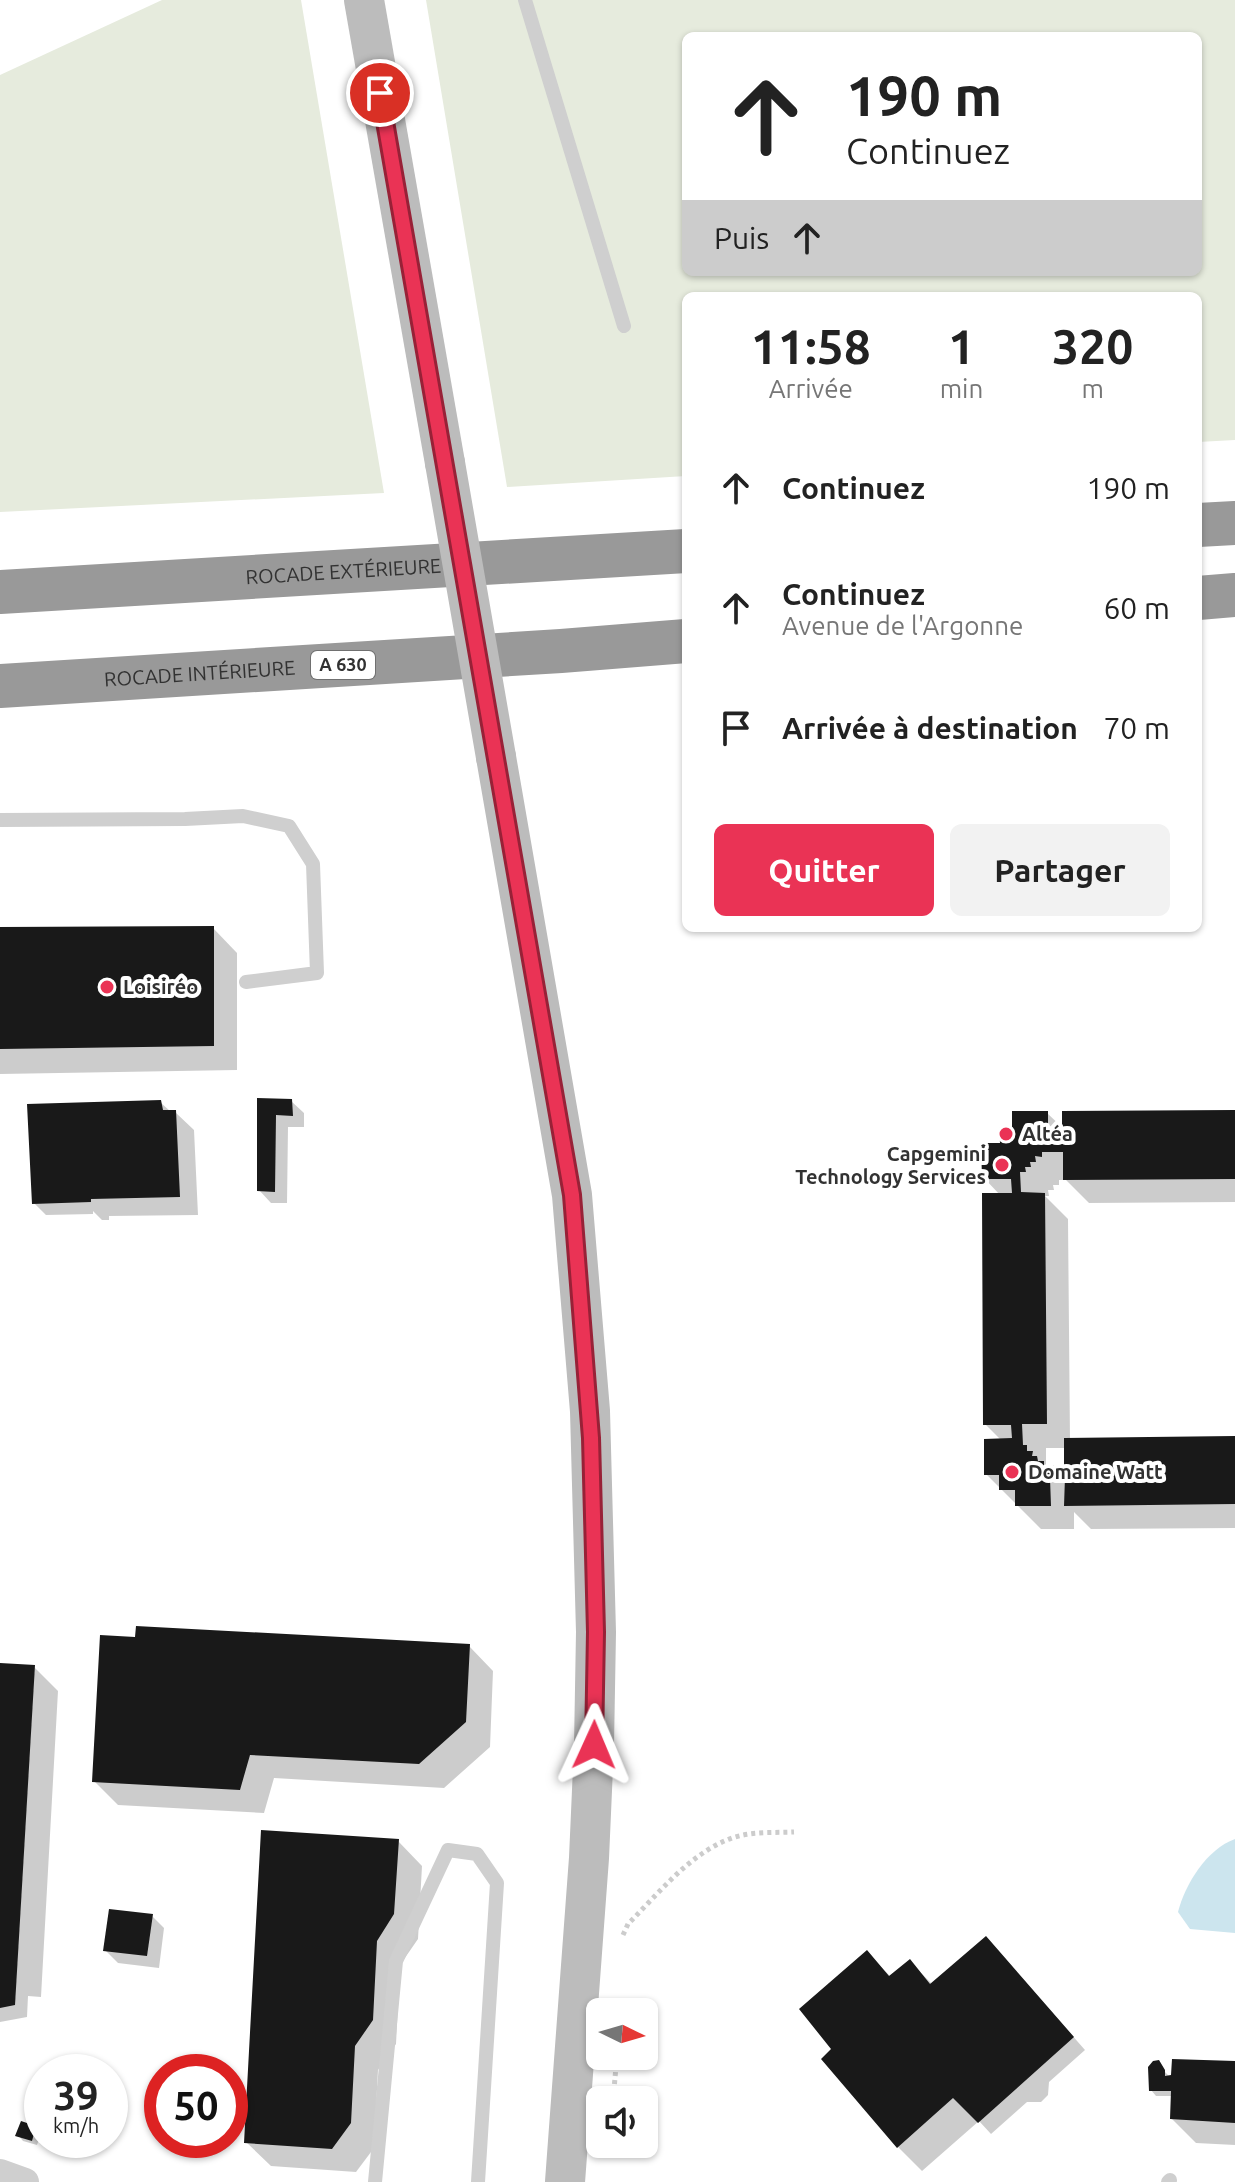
<!DOCTYPE html>
<html lang="fr">
<meta charset="utf-8">
<style>
:root{--surface:#fff;--page:#f2f2f2;--text:#222;--muted:#767676;--accent:#ea3355}
body{margin:0;font-family:Ubuntu,sans-serif;background:var(--page);color:var(--text);height:100vh;display:flex;flex-direction:column;font-size:30px;white-space:nowrap}
*{box-sizing:border-box;margin:0}
p{font-size:26px;color:var(--muted)}
.icon{flex:none;width:44px;height:44px;fill:none;stroke:currentColor;stroke-width:2;stroke-linecap:round;stroke-linejoin:round}
.map{position:relative;flex:1;overflow:hidden}
.panel{position:absolute;left:682px;top:292px;width:520px;height:640px;display:flex;flex-direction:column;background:var(--surface);border-radius:12px;box-shadow:0 2px 6px #0004}
.panel>*{flex:none}
.guide{position:absolute;left:682px;top:32px;width:520px;height:244px;border-radius:12px;box-shadow:0 2px 6px #0004;background:#fff;color:var(--text);overflow:hidden}
.needle{width:52px;rotate:95deg}
.fabs{position:absolute;left:586px;top:1998px;display:grid;gap:16px}
.fabs a{display:grid;place-items:center;width:72px;height:72px;border-radius:12px;background:var(--surface);box-shadow:0 2px 6px #0004;font-size:40px}
.speed{position:absolute;left:24px;top:2054px;display:flex;gap:16px;font-size:40px;font-weight:700;text-align:center}
.speed>*{display:grid;place-content:center;width:104px;height:104px;border-radius:50%;background:var(--surface);box-shadow:0 2px 6px #0004;line-height:1}
.speed small{font-size:20px;font-weight:400}
.speed .limit{border:12px solid #d22;background:#fff;color:#111}
.pin{position:absolute;display:grid;place-items:center;width:68px;height:68px;color:#fff;margin:-34px;border:4px solid #fff;border-radius:50%;box-shadow:0 2px 8px #0007}
.me{position:absolute;width:88px;margin:-44px;rotate:1deg;stroke-linejoin:round;filter:drop-shadow(0 0 6px #0008)}
.turn{display:flex;align-items:center;gap:28px;height:168px;padding:0 32px;font-size:36px}
.turn .icon{width:104px;height:104px;stroke-width:2.5}
.turn b{display:block;font-size:56px;line-height:68px}
.then{display:flex;align-items:center;height:76px;padding:0 32px;background:#0003;gap:16px;font-size:30px}
.eta{display:flex;justify-content:space-evenly;align-items:center;height:136px;text-align:center}
.eta b{font-size:48px;font-weight:700;line-height:56px}
.cta{display:flex;gap:16px;margin-top:auto;padding:16px 32px}
.cta a{flex:1;height:92px;border-radius:12px;background:var(--accent);color:#fff;font-size:32px;font-weight:700;line-height:92px;text-align:center}
.cta a+a{background:var(--page);color:var(--text)}
ul{padding:0;list-style:none}
li{display:flex;align-items:center;gap:24px;height:120px;padding:0 32px}
li div{flex:1}
li b{display:block;font-size:30px}
li em{font-style:normal}
.map>svg:first-child{display:block}
.green{fill:#e6ebdd;fill-rule:evenodd}
.water{fill:#cce5ee}
.shadow{fill:#0003;fill-rule:evenodd}
.building{fill:#191919}
.lines{fill:none;stroke-linecap:round;stroke-linejoin:round}
.path{stroke:#ccc;stroke-width:5;stroke-dasharray:4 4;stroke-linecap:butt}
.lane{stroke:#cfcfcf;stroke-width:14}
.street{stroke:#cfcfcf;stroke-width:28}
.secondary{stroke:#bcbcbc;stroke-width:40}
.highway{stroke:#999;stroke-width:44}
.secondary-bridge{stroke:#bcbcbc;stroke-width:40}
.route-casing{stroke:#982137;stroke-width:20}
.route{stroke:#ea3355;stroke-width:14}
.poi-dot{fill:#ea3355;stroke:#fff;stroke-width:3}
.labels{text-anchor:middle;stroke-width:8;stroke-linejoin:round;paint-order:stroke}
.shield{fill:#fff;stroke:#707070;stroke-width:2}
.shield-label{font-size:18px;font-weight:bold;fill:#323232}
.street-label{font-size:20px;fill:#323232;stroke:#fff}
.poi-label{font-size:20px;font-weight:bold;fill:#323232;stroke:#fff;text-anchor:start}
</style>
<div class="map">
<svg width="1235" height="2182" viewBox="0 0 1235 2182">
<rect width="100%" height="100%" fill="#fff"/>
<!-- green -->
<g class="green">
<polygon points="162,0 301,0 384,493 0,512 0,75"/>
<path d="M426,0H1235V440L1198,442V296H686V476L507,487ZM686,36H1198V272H686Z"/>
</g>
<!-- water -->
<path class="water" d="M1235,1839V1933L1190,1929L1178,1912C1185,1884 1207,1849 1235,1839Z"/>
<!-- shadow -->
<g class="shadow">
<polygon points="213,928 237,953 237,1070 0,1074 0,930"/>
<polygon points="259,1100 291,1101 304,1113 304,1127 288,1127 287,1203 271,1203 259,1190"/>
<polygon points="160,1102 171,1112 175,1112 194,1130 198,1215 109,1216 109,1220 102,1220 93,1211 93,1214 46,1215 34,1203"/>
<path d="M1235,1112V1202L1089,1203L1066,1180H1059V1185H1053L1054,1190H1048L1049,1196H1045L1068,1219L1070,1440L1235,1438V1528L1091,1529L1074,1512V1529H1041L986,1474L1002,1441L985,1424L1000,1195L984,1178L1002,1145L1014,1129L1047,1113L1064,1129ZM1046,1448H1066V1467L1046,1466Z"/>
<polygon points="469,1646 493,1671 490,1747 444,1788 274,1778 264,1813 118,1805 94,1781"/>
<polygon points="0,1665 34,1667 58,1691 41,1997 28,1996 27,2017 0,2022"/>
<polygon points="398,1841 422,1866 418,1939 400,1965 396,2044 378,2070 374,2148 356,2172 271,2166 246,2142"/>
<polygon points="152,1916 164,1928 159,1968 118,1963 105,1950"/>
<polygon points="998,1951 1085,2050 1049,2082 1048,2095 1041,2102 1027,2102 991,2134 979,2121 922,2171 898,2147 823,2059 834,2049 867,1953 891,1977 910,1962 933,1985"/>
<polygon points="1155,2062 1170,2077 1235,2063 1235,2145 1196,2143 1172,2119 1173,2096 1156,2096 1151,2090"/>
<polygon points="35,2128 41,2133 37,2145 23,2141 18,2135"/>
</g>
<!-- building -->
<g class="building">
<polygon points="214,926 214,1046 0,1049 0,927"/>
<polygon points="257,1098 292,1099 293,1116 276,1115 275,1192 257,1191"/>
<polygon points="161,1100 163,1110 176,1110 180,1197 91,1199 91,1202 32,1204 27,1104"/>
<polygon points="1235,1110 1235,1179 1063,1180 1063,1152 1042,1152 1042,1157 1035,1156 1036,1162 1030,1162 1031,1167 1025,1167 1026,1172 1020,1172 1021,1192 1045,1193 1047,1424 1022,1424 1023,1445 1027,1445 1027,1451 1033,1451 1032,1456 1037,1456 1038,1461 1044,1461 1044,1466 1064,1465 1064,1438 1235,1436 1235,1504 1064,1506 1065,1477 1050,1478 1051,1506 1015,1506 1015,1490 999,1490 999,1475 984,1475 984,1439 1012,1438 1011,1425 983,1425 982,1193 1012,1193 1011,1179 982,1179 981,1143 1000,1143 999,1128 1012,1127 1012,1111 1048,1111 1048,1139 1062,1139 1062,1111"/>
<polygon points="136,1626 470,1644 466,1722 419,1764 250,1755 240,1790 92,1782 100,1635 135,1637"/>
<polygon points="0,1663 35,1665 15,2005 0,2008"/>
<polygon points="261,1830 399,1839 394,1914 377,1941 373,2020 355,2046 351,2123 332,2149 244,2143"/>
<polygon points="109,1909 153,1914 147,1956 103,1951"/>
<polygon points="986,1936 1074,2037 978,2123 953,2098 897,2148 821,2059 831,2049 799,2009 867,1950 889,1976 910,1959 930,1984"/>
<polygon points="1172,2059 1235,2061 1235,2123 1170,2119 1171,2091 1149,2091 1148,2067 1153,2061 1159,2060 1165,2070 1165,2076 1171,2075"/>
<polygon points="21,2121 36,2126 32,2141 15,2136"/>
</g>
<g class="lines">
<!-- path -->
<g class="path">
<path d="M623,1935L628,1924C659,1893 690,1853 732,1838C752,1831 774,1833 794,1832"/>
<polyline points="613,2100 617,2056"/>
</g>
<!-- lane -->
<g class="lane">
<polyline points="525,0 624,326"/>
<polyline points="0,820 185,819 243,816 289,826 313,864 317,973 246,982"/>
<polyline points="375,2182 396,1961 448,1850 477,1854 497,1883 478,2182"/>
<polyline points="1168,2182 1170,2180"/>
</g>
<!-- street -->
<polyline class="street" points="0,2173 25,2182"/>
<!-- secondary -->
<g class="secondary">
<polyline points="364,0 445,463"/>
<polyline points="496,757 572,1195 590,1411 596,1632 594,1745 589,1858 565,2182"/>
</g>
<!-- highway -->
<g class="highway">
<polyline points="1198,525 1235,523"/>
<path id="s1" d="M0,592L686,551"/>
<polyline points="1198,598 1235,595"/>
<path id="s2" d="M0,686L561,651L686,641"/>
</g>
<!-- secondary-bridge -->
<polyline class="secondary-bridge" points="445,463 496,757"/>
</g>
<g class="lines">
<defs>
<polyline id="route" points="380,93 572,1195 591,1438 596,1632 594,1745"/>
</defs>
<!-- route casing -->
<use href="#route" class="route-casing"/>
<!-- route -->
<use href="#route" class="route"/>
</g>
<!-- markers -->
<g class="poi-dot">
<circle cx="107" cy="987" r="8"/>
<circle cx="1006" cy="1134" r="8"/>
<circle cx="1002" cy="1165" r="8"/>
<circle cx="1012" cy="1472" r="8"/>
</g>
<g class="labels">
<!-- shield labels -->
<rect class="shield" x="311" y="651" width="64" height="28" rx="6"/>
<g class="shield-label">
<text x="343" y="671">A 630</text>
</g>
<!-- street labels -->
<g class="street-label">
<text dy="7" stroke="none"><textPath href="#s1" startOffset="344">ROCADE EXTÉRIEURE</textPath></text>
<text dy="7" stroke="none"><textPath href="#s2" startOffset="200">ROCADE INTÉRIEURE</textPath></text>
</g>
<!-- poi labels -->
<g class="poi-label">
<text x="123" y="994">Loisiréo</text>
<text x="1022" y="1141">Altéa</text>
<text x="986" y="1161" text-anchor="end">Capgemini<tspan x="986" dy="23">Technology Services</tspan></text>
<text x="1028" y="1479">Domaine Watt</text>
</g>
</g>
</svg>
<div class="fabs">
<a><svg class="needle" viewBox="-14 -14 28 28"><path d="M0-13l5 13h-10z" fill="#e53935"/><path d="M0 13l5-13h-10z" fill="#767676"/></svg></a>
<a><svg class="icon" aria-label="sound" viewBox="0 0 24 24"><path d="M4 9h4l5-4v14l-5-4H4zM17 9q2 3 0 6"/></svg></a>
</div>
<div class="speed"><div>39<small>km/h</small></div><div class="limit">50</div></div>
<div class="pin" style="left:380px;top:93px;background:#d93025"><svg class="icon" aria-label="arrive" viewBox="0 0 24 24"><path d="M6 21V4h12l-3 4 3 4H6"/></svg></div>
<svg class="me" style="left:594px;top:1745px" viewBox="-20 -20 40 40"><path d="M0-17L14 15 0 8-14 15z" fill="#ea3355" stroke="#fff" stroke-width="4"/></svg>
<div class="guide">
<div class="turn"><svg class="icon" aria-label="ahead" viewBox="0 0 24 24"><path d="M12 20V5M6 11l6-6 6 6"/></svg><div><b>190 m</b>Continuez</div></div>
<div class="then">Puis<svg class="icon" aria-label="ahead" viewBox="0 0 24 24"><path d="M12 20V5M6 11l6-6 6 6"/></svg></div>
</div>
<section class="panel">
<div class="eta">
<div><b>11:58</b><p>Arrivée</p></div>
<div><b>1</b><p>min</p></div>
<div><b>320</b><p>m</p></div>
</div>
<ul>
<li><svg class="icon" aria-label="ahead" viewBox="0 0 24 24"><path d="M12 20V5M6 11l6-6 6 6"/></svg><div><b>Continuez</b></div><em>190 m</em></li>
<li><svg class="icon" aria-label="ahead" viewBox="0 0 24 24"><path d="M12 20V5M6 11l6-6 6 6"/></svg><div><b>Continuez</b><p>Avenue de l'Argonne</p></div><em>60 m</em></li>
<li><svg class="icon" aria-label="arrive" viewBox="0 0 24 24"><path d="M6 21V4h12l-3 4 3 4H6"/></svg><div><b>Arrivée à destination</b></div><em>70 m</em></li>
</ul>
<div class="cta"><a>Quitter</a><a>Partager</a></div>
</section>
</div>
